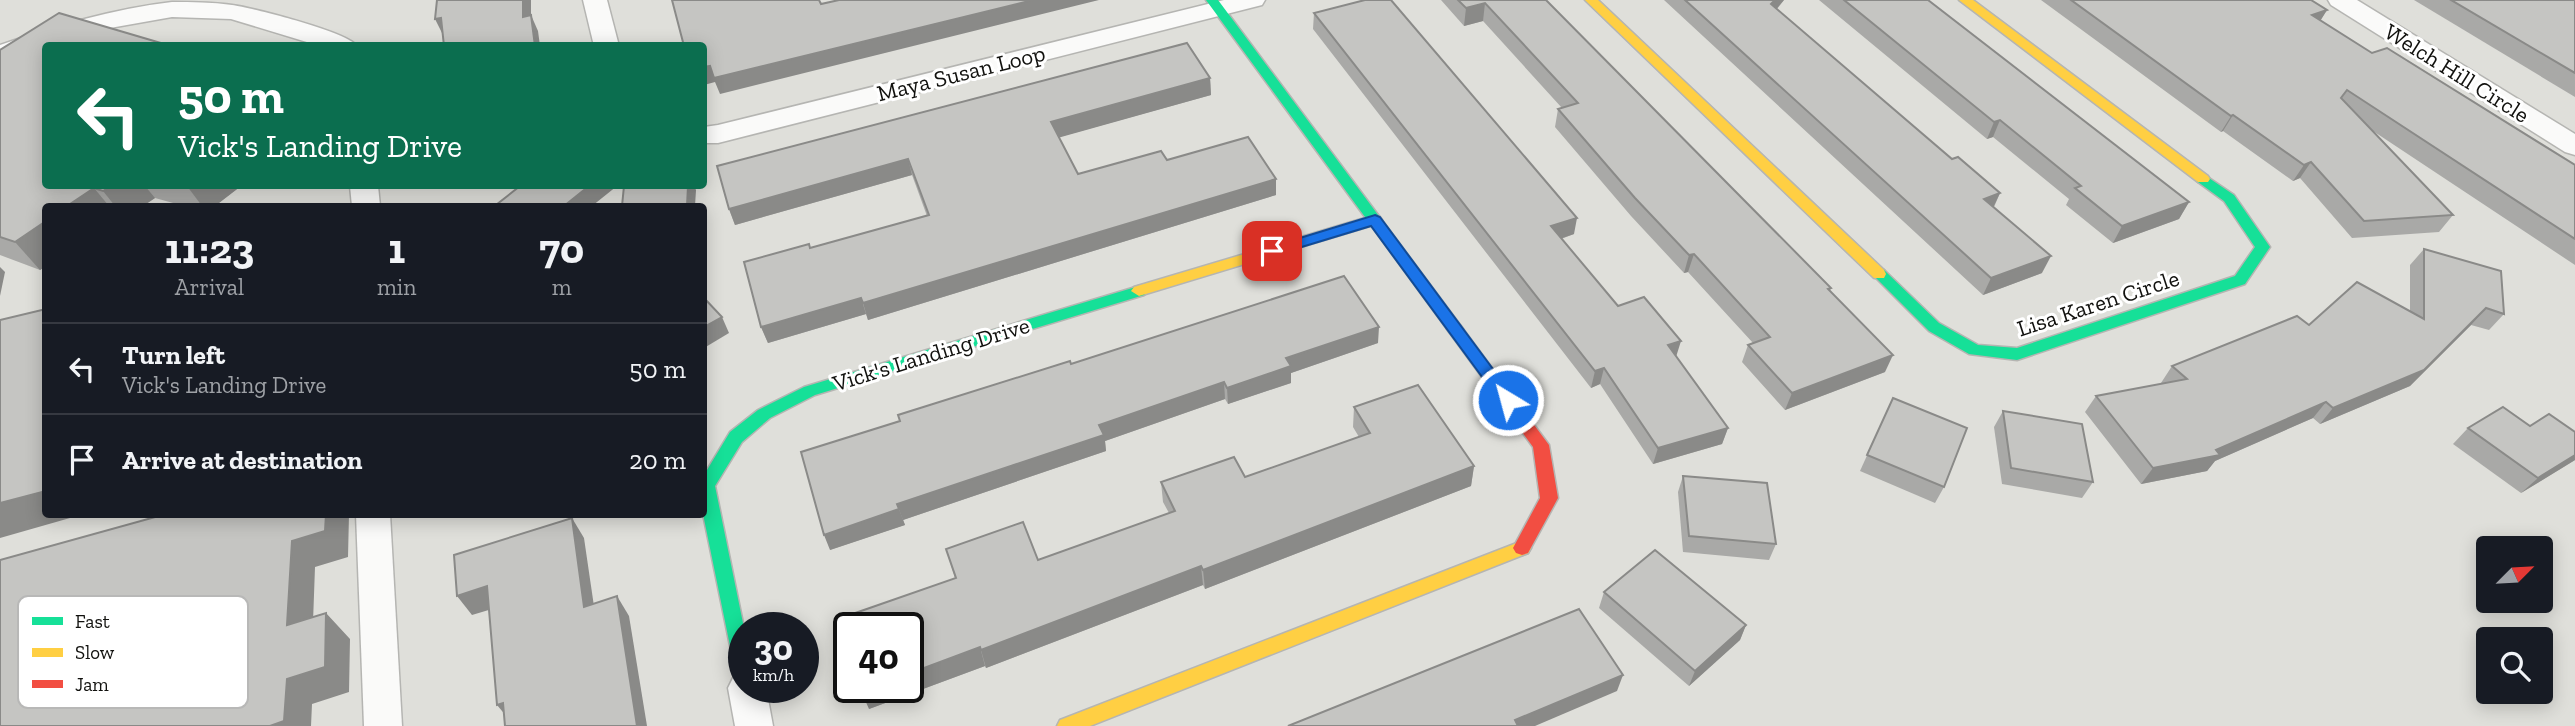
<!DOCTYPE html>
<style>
:root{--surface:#171b24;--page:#20242c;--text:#f1f3f6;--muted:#9ea1a6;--line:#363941}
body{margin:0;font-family:"Zilla Slab",serif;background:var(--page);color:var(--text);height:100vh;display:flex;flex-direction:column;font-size:26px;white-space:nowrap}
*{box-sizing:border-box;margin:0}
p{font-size:23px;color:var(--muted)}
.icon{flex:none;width:38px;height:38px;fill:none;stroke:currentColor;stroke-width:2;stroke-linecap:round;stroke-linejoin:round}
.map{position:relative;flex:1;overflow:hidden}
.drawer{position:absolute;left:42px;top:203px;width:665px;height:315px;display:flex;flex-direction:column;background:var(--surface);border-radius:7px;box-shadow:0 4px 18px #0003}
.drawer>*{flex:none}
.banner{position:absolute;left:42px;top:42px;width:665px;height:147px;border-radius:7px;box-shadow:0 4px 18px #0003;background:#0b6e4f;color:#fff;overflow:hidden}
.needle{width:46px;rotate:66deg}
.controls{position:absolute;left:2476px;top:536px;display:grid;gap:14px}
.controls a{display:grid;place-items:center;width:77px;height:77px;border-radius:7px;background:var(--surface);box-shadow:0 4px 18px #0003;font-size:35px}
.speed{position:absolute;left:728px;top:612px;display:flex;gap:14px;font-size:35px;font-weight:700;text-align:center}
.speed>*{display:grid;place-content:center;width:91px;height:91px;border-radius:50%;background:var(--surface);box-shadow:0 4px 18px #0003;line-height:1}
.speed small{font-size:18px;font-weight:400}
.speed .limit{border:4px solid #111;border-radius:10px;background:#fff;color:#111}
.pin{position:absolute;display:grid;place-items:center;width:60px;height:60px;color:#fff;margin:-30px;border-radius:14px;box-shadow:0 4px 10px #0006}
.me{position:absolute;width:77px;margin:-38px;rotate:323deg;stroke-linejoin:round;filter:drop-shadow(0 0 5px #0008)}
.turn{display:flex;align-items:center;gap:24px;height:147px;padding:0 21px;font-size:32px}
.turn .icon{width:91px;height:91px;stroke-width:2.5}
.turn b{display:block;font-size:49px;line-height:60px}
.eta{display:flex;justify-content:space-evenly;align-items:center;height:119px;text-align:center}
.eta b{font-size:42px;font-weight:800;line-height:49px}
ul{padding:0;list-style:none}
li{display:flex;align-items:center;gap:21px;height:91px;padding:0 21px;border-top:2px solid var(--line)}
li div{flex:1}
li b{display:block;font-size:26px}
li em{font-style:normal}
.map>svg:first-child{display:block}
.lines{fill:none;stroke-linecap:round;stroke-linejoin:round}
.street-casing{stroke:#b5b5b2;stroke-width:3}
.fast-casing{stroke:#b5b5b2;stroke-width:3}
.slow-casing{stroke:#b5b5b2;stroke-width:3}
.jam-casing{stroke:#b5b5b2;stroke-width:3}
.street{fill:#fafaf9;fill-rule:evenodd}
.fast{fill:#16e098;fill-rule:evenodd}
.slow{fill:#ffcf43;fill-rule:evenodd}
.jam{fill:#f24e42;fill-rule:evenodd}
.wall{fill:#a9a9a7}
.shaded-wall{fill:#8a8a88}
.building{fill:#c5c5c2;stroke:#8a8a88;stroke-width:2}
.route{fill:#1a73e8;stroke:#114b97;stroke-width:2}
.labels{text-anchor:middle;stroke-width:6;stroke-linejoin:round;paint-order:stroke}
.street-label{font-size:23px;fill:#11110e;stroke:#fff}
.key{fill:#fff;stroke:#b8b8b7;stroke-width:2}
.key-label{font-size:19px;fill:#11110e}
</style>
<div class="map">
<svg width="2575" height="726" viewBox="0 0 2575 726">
<rect width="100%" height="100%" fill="#dfdfda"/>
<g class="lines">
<defs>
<g id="street">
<polygon points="583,0 607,0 619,46 594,46"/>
<polygon points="1224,0 1265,0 1262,5 718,143 704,143 704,127 718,125"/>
<polygon points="2328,0 2357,0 2575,134 2575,155 2565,152 2331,5"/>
<path d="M172,2C192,2 212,2 232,5C253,8 348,32 357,46H320L231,19L172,17L93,31L0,62V45C56,26 112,9 172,2Z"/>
<polygon points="350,186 378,186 380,206 352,206"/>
<polygon points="356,514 390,514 402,726 364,726"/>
<polygon points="744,672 744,688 766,688 773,726 735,726 728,688 734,676"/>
</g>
<g id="fast">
<polygon points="1206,0 1218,0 1460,325 1463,329 1460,333 1450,333"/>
<polygon points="2203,174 2234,195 2270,247 2245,284 2017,360 1969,354 1929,331 1872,274 1879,269 1884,270 1939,323 1978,345 2017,348 2235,276 2255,247 2224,201 2198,182 2196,179"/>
<polygon points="1139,286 1144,287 1147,291 1144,295 815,395 770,418 742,442 715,486 744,628 744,682 737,680 703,514 704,475 730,432 758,410 804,387"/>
</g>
<g id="slow">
<polygon points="1585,0 1598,0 1884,270 1886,274 1884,278 1874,278"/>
<polygon points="1959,0 1973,0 2208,176 2210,179 2208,182 2198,182"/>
<polygon points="1375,215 1380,217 1382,220 1380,223 1139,296 1131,291 1134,287"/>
<polygon points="1522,541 1528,543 1531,548 1528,553 1090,726 1057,726 1060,720"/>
</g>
<polygon id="jam" points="1455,323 1460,325 1549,445 1558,498 1528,553 1522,555 1516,553 1513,548 1540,498 1533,447 1450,333 1447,329"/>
</defs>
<!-- street casing -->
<use href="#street" class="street-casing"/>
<!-- fast casing -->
<use href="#fast" class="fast-casing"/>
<!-- slow casing -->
<use href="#slow" class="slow-casing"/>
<!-- jam casing -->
<use href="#jam" class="jam-casing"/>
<!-- street -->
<use href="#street" class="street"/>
<!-- fast -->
<use href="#fast" class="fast"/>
<!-- slow -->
<use href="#slow" class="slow"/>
<!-- jam -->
<use href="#jam" class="jam"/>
</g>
<!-- wall -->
<g class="wall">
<polygon points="1441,0 1546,0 1831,288 1830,291 1885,372 1785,410 1742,362 1748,345 1753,343 1688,272 1684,273 1631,216 1555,127 1558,109 1562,108 1483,21 1464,26"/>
<polygon points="1664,0 1784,0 1777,9 1952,159 2000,193 1994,207 2042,273 1983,295"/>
<polygon points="1819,0 1928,0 2189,202 2179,219 2113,243 2066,205 2069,199 1993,137 1987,139"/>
<polygon points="2041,0 2311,0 2327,10 2320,21 2372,53 2575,165 2575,265 2370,129 2453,215 2439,232 2352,238 2300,178 2293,181 2223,131 2221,132"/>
<polygon points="2414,0 2575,0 2575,97"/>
<polygon points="1314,13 1574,234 1561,239 1618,306 1728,428 1722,444 1653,464 1600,384 1591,388 1313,29"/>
<polygon points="0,50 46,186 241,186 215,206 184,206 155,198 143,206 46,206 46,266 40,270 0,255"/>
<polygon points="1210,78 1211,95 1059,137 1078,174 1167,160 1276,195 868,320 866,314 768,343 761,327 810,248 927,216 912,175 735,225 729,209"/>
<polygon points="2424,249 2504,314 2489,330 2471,325 2410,386 2320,424 2313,418 2215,461 2207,471 2141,484 2085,412 2096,396 2162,384 2161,383 2172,366 2410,312 2410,265"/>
<polygon points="1378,343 1291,373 1291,383 1228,404 1225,399 1105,441 1106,451 903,520 905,525 830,550 900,421 1071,364"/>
<polygon points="1893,398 1944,487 1935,503 1860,471"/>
<polygon points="1354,407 1474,466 1471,486 1205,589 1203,585 986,668 985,666 869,709 955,578 946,549 1038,560 1169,513 1163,502 1161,482 1245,477 1359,437 1353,427"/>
<polygon points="2003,411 2093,482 2082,498 2002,484 1994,427"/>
<polygon points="2530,426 2575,432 2575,460 2521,493 2453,444 2468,428"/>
<polygon points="1683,476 1776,544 1769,560 1683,552 1678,492"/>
<polygon points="1604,592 1746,625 1740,640 1689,686 1599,608"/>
</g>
<!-- shaded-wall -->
<g class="shaded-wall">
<polygon points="523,0 531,0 531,15 538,31 540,46 535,46 523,17"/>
<polygon points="1033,0 1099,0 720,94 715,82 704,85 704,67"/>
<polygon points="1775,0 1784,0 1767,20 1771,4"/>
<polygon points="1485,3 1483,21 1464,26 1466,8"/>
<polygon points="2327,10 2317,26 2312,15"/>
<polygon points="441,18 443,35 435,19"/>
<polygon points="1210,78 1211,95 1054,139 1051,122"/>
<polygon points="2233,115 2223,131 2221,132 2231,116"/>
<polygon points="2000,120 1993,137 1987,139 1994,122"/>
<polygon points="908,159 912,175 735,225 729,209"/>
<polygon points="2311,162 2300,178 2293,181 2304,165"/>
<polygon points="1276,179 1276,195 868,320 863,303"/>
<polygon points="111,186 145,186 155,198 143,206 115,206 103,191"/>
<polygon points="187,186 241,186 215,206 202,206"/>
<polygon points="589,186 617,186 592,206 564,206"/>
<polygon points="688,186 694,186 696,190 695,206 687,206"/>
<polygon points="94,188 109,206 67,206"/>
<polygon points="2000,193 1992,210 1984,199"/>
<polygon points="2189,202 2179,219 2113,243 2122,226"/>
<polygon points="1577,218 1574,234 1548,243 1551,226"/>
<polygon points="46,221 46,266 40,270 15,242"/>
<polygon points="1694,254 1688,272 1684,273 1689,255"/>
<polygon points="2051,256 2042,273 1983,295 1991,278"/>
<polygon points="0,267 5,272 0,296"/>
<polygon points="861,298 866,314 768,343 761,327"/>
<polygon points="2486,308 2471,325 2410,386 2320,424 2333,408"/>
<polygon points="722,317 729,333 704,348 704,327"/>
<polygon points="1379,327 1378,343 1291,373 1291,383 1228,404 1227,388 1286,358"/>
<polygon points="1681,341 1676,357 1668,345"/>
<polygon points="1893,355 1885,372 1785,410 1792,393"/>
<polygon points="1604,368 1600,384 1591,388 1595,371"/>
<polygon points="1224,382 1225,399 1105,441 1106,451 903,520 897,504 1099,425"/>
<polygon points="2326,402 2313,418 2215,461 2207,471 2141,484 2153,468 2216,450"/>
<polygon points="1728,428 1722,444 1653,464 1658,448"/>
<polygon points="2575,455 2575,460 2521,493 2538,478"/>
<polygon points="1474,466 1471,486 1205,589 1203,570"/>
<polygon points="46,491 46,514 84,514 0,538 0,503"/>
<polygon points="899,509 905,525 830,550 824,535"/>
<polygon points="326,514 349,514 348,557 315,567 312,650 287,625 292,541"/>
<polygon points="572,518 584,538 597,627 584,607"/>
<polygon points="1201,566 1203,585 986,668 981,650"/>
<polygon points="487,586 502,606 472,615 457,596"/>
<polygon points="617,596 629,616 647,726 637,726"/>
<polygon points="326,613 350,639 349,692 312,704 311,726 270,726 287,679"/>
<polygon points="1746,625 1740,640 1689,686 1695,671"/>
<polygon points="980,647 985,666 869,709 861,691 870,688 908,688 908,674"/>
<polygon points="1623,675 1617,691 1535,726 1514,726 1515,720"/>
<polygon points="503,703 513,724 497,705"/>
</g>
<!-- building -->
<g class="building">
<polygon points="437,0 523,0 523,17 531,15 535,46 444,46 441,18 435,19"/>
<polygon points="672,0 819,0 821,4 839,0 1033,0 714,78 710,66 704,67 704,46 684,46"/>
<polygon points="1365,0 1391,0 1577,218 1551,226 1618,306 1644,297 1681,341 1668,345 1728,428 1658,448 1604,368 1595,371 1314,13"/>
<polygon points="1458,0 1546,0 1831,288 1828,289 1893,355 1792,393 1748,345 1770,337 1694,254 1689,255 1635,198 1558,109 1578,103 1485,3 1466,8"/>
<polygon points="1685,0 1775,0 1771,4 1952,159 1958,157 2000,193 1984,199 2051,256 1991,278"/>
<polygon points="1844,0 1928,0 2189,202 2122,226 2075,188 2081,186 2000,120 1994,122"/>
<polygon points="2071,0 2311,0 2327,10 2312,15 2372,53 2387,48 2575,165 2575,239 2347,90 2341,98 2453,215 2364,221 2311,162 2304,165 2233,115 2231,116"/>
<polygon points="2451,0 2575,0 2575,73"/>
<polygon points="59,13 171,46 46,46 46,186 111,186 103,191 94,188 67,206 46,206 46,221 15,242 0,237 0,50"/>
<polygon points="1187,43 1210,78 1051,122 1078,174 1161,151 1167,160 1248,137 1276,179 863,303 861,298 761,327 744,262 809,244 810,248 929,215 908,159 729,209 717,166"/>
<polygon points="520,186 589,186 564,206 501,206 496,205"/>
<polygon points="624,186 688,186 687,206 622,206"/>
<polygon points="2424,249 2501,271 2504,314 2486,308 2424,370 2333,408 2326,402 2216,450 2220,455 2153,468 2096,396 2187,379 2172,366 2297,316 2309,325 2357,282 2424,319"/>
<polygon points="1344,276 1379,327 1286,358 1291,366 1227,388 1224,382 1099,425 1104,435 897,504 899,509 824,535 801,452 900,421 898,415 1070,361 1071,364"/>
<polygon points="704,298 722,317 704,327"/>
<polygon points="46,309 46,491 0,503 0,320"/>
<polygon points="1418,385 1474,466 1203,570 1201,566 981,650 980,647 908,674 908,628 849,628 849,647 841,618 956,578 946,549 1023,522 1038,560 1175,511 1161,482 1234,457 1245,477 1370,433 1354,407"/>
<polygon points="1893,398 1967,428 1944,487 1867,455"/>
<polygon points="2503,407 2530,426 2549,414 2575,432 2575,455 2538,478 2468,428"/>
<polygon points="2003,411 2082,424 2093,482 2011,468"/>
<polygon points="1683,476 1767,483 1776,544 1689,536"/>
<polygon points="166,514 326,514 325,531 292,541 287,625 326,613 325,667 287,679 284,721 270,726 0,726 0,560"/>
<polygon points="572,518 584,607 617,596 637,726 505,726 503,703 497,705 487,586 457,596 454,555"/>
<polygon points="1655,550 1746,625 1695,671 1604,592"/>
<polygon points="1579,609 1623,675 1515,720 1518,726 1288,726"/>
<polygon points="860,688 870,688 861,691"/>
</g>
<!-- route -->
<polygon class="route" points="1375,215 1380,217 1513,396 1516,400 1513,404 1502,404 1371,226 1272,256 1264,251 1267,248"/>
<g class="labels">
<!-- street labels -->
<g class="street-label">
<text transform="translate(961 73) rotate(-14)" y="8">Maya Susan Loop</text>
<text transform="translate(2457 73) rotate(32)" y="8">Welch Hill Circle</text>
<text transform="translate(2098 303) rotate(-18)" y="8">Lisa Karen Circle</text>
<text transform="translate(931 354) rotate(-17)" y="8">Vick's Landing Drive</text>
</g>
</g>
<!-- legend -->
<rect x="18" y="596" width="230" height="112" rx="10" class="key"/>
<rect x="32" y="617" width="31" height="8" fill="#16e098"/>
<rect x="32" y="648" width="31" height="9" fill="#ffcf43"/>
<rect x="32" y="680" width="31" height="8" fill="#f24e42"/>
<g class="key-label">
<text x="75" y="628">Fast</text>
<text x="75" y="659">Slow</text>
<text x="75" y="691">Jam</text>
</g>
</svg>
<div class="controls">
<a><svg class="needle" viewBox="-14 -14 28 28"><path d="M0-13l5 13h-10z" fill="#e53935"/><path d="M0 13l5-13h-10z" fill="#9ea1a6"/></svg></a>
<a><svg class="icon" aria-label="search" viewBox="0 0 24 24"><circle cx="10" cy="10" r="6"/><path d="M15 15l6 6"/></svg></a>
</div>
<div class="speed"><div>30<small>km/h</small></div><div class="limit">40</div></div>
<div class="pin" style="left:1272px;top:251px;background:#d93025"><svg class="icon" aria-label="arrive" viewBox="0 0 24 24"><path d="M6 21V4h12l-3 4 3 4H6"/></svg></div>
<svg class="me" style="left:1508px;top:400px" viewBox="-20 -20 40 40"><circle r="17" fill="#1a73e8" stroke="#fff" stroke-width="3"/><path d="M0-11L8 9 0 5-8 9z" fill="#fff"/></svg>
<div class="banner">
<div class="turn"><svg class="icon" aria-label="left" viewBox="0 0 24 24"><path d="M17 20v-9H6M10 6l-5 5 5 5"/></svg><div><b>50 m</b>Vick's Landing Drive</div></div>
</div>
<section class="drawer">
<div class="eta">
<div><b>11:23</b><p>Arrival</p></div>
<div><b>1</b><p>min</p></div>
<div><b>70</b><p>m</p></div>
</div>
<ul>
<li><svg class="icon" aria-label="left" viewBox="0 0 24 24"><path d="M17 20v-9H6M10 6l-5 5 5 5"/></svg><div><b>Turn left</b><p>Vick's Landing Drive</p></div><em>50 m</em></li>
<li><svg class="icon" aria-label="arrive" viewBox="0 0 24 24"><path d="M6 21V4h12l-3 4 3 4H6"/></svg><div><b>Arrive at destination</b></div><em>20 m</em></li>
</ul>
</section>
</div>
